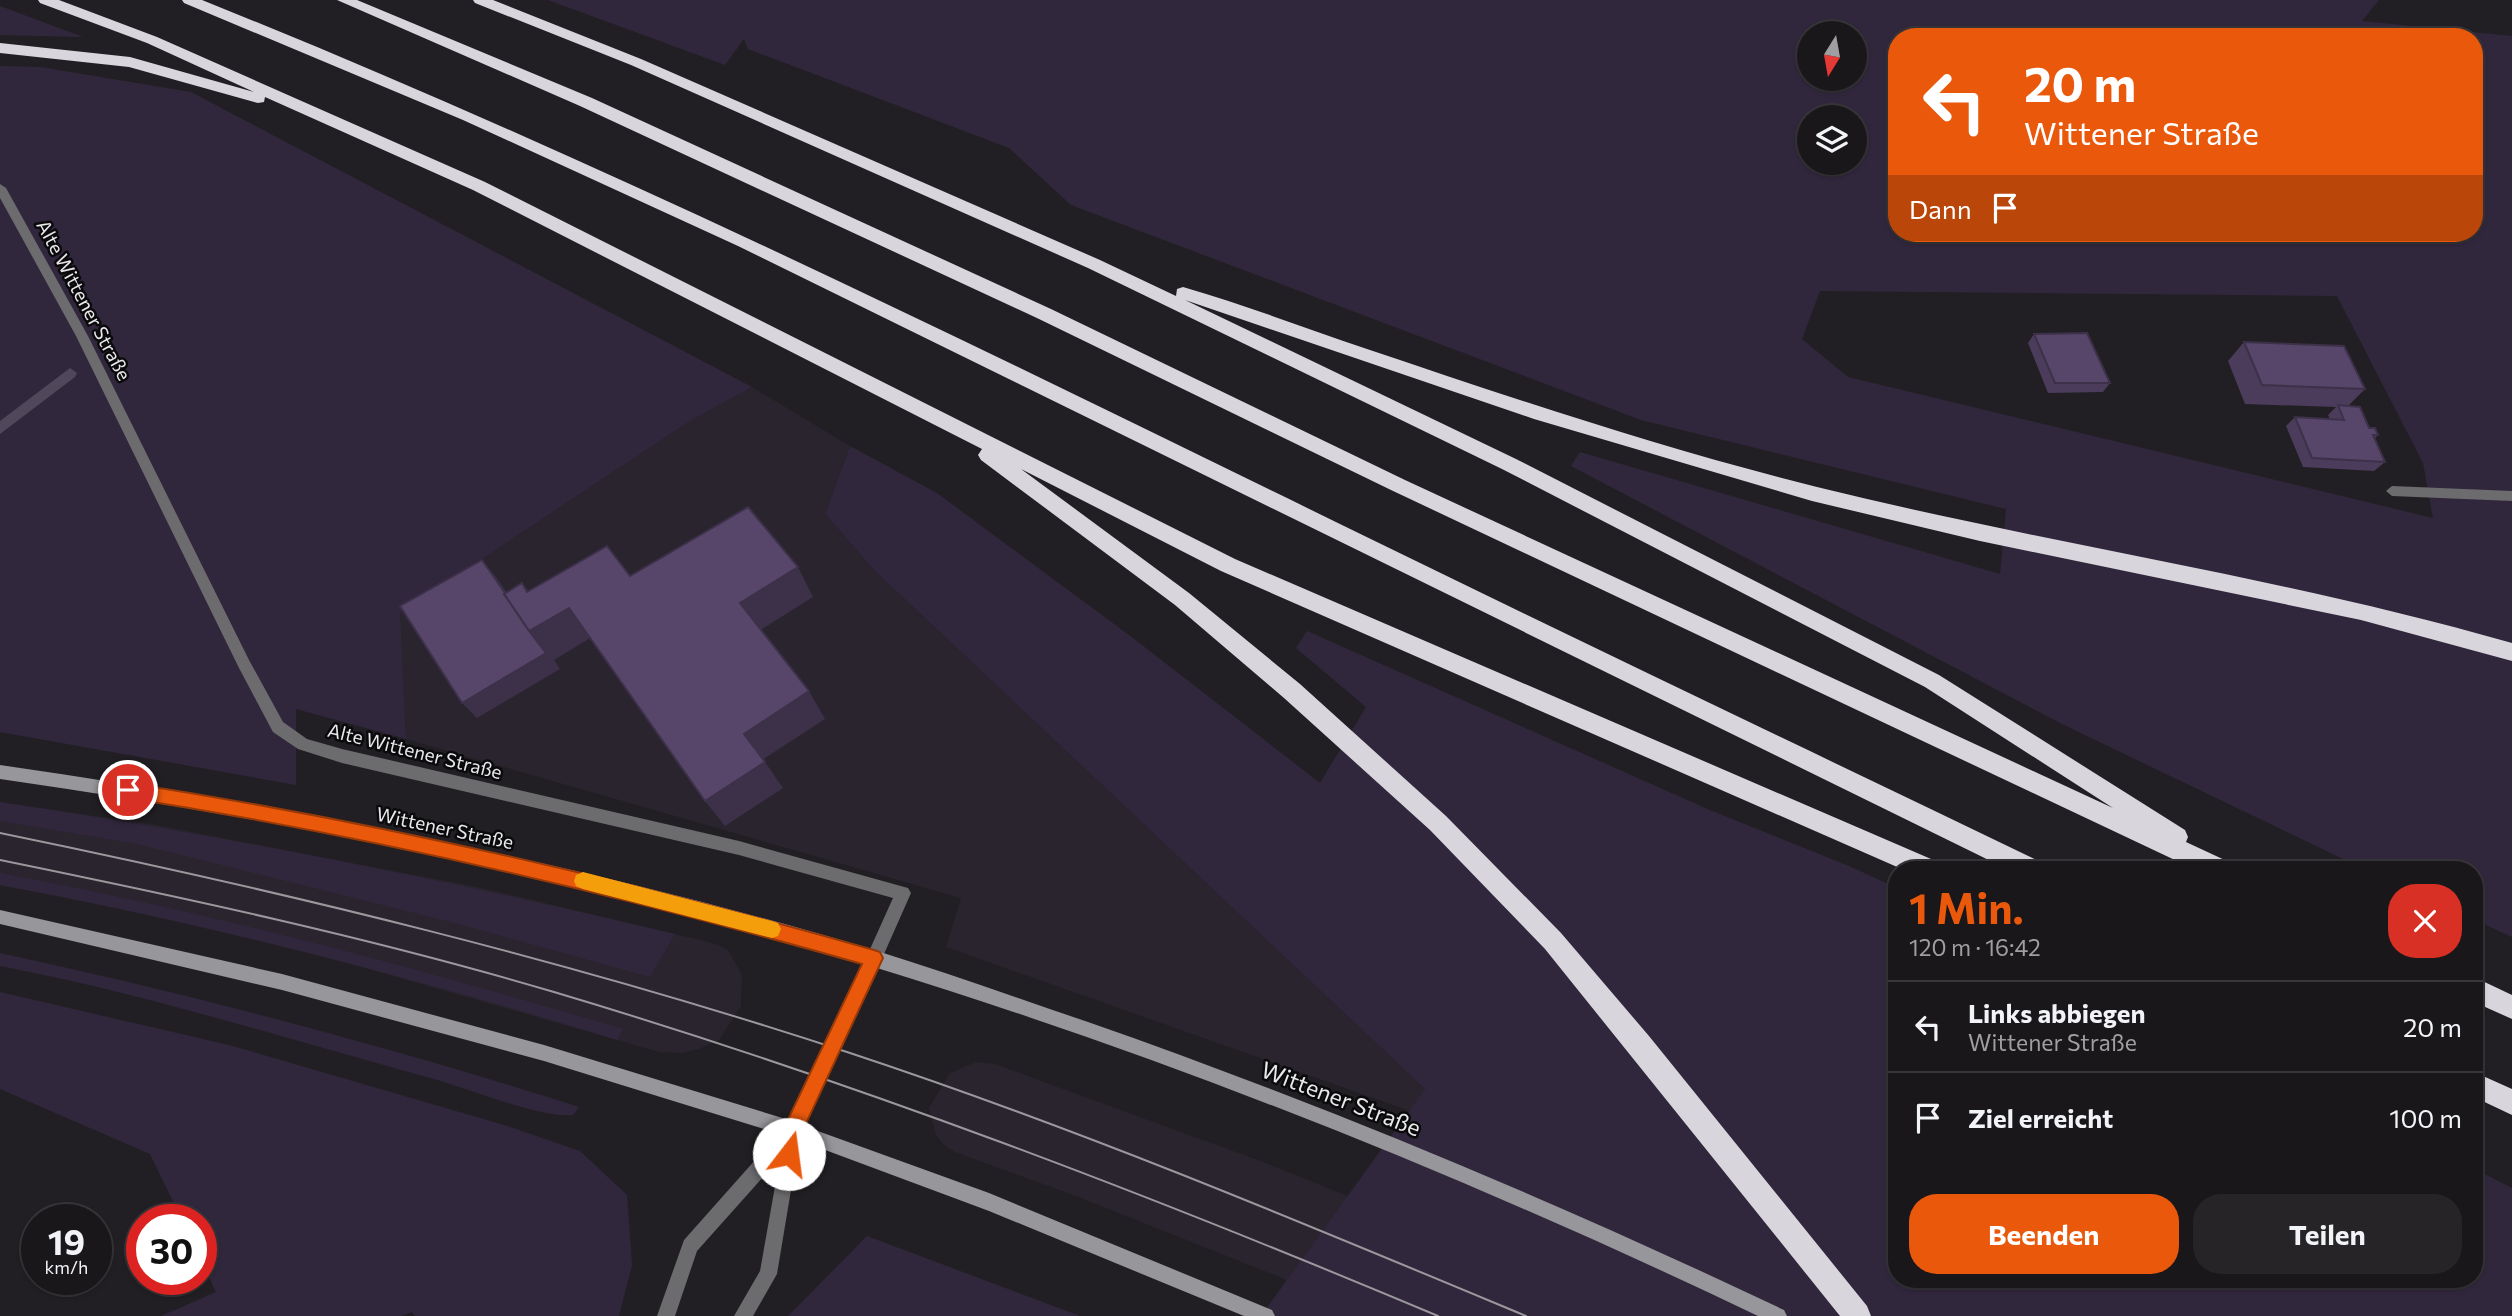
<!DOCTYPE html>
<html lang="de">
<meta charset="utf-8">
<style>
:root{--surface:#19171a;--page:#262427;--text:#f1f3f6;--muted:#9f9fa2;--line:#373639;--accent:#ea580c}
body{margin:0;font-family:Commissioner,sans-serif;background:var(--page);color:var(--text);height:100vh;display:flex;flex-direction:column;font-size:26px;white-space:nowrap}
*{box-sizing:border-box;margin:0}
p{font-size:23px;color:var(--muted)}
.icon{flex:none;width:38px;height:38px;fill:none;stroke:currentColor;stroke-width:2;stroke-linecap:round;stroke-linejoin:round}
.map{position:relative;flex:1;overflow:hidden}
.drawer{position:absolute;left:1888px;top:861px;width:595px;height:427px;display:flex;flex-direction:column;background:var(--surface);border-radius:28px;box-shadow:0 2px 5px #0004,0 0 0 2px var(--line)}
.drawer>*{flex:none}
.guide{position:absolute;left:1888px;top:28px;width:595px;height:214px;border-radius:28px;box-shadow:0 2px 5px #0004,0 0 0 2px var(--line);background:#ea580c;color:#fff;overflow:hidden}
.needle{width:46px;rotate:191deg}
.tools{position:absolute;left:1797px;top:21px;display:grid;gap:14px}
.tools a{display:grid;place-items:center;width:70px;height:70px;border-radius:50%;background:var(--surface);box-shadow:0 2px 5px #0004,0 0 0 2px var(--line);font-size:35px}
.speed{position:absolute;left:21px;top:1204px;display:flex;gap:14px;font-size:35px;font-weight:700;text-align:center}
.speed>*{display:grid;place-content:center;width:91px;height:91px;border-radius:50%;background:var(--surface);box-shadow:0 2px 5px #0004,0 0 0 2px var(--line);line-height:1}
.speed small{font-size:18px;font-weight:400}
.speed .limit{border:10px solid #d22;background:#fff;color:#111}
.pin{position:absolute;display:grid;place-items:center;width:60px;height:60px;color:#fff;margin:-30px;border:4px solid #fff;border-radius:50%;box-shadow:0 2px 7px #0007}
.me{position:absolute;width:77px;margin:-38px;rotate:15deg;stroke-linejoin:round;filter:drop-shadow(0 0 5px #0008)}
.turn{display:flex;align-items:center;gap:24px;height:147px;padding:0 21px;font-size:32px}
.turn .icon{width:91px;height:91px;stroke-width:2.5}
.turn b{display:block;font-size:49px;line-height:60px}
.then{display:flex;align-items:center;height:66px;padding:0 21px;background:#0003;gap:14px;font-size:26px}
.round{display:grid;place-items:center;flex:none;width:74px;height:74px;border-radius:28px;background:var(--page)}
.overview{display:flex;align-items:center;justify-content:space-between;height:119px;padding:0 21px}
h1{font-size:42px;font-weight:700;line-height:52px;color:var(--accent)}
.action{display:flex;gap:14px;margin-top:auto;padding:14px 21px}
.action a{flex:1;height:80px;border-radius:28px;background:var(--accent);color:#fff;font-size:28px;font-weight:700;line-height:80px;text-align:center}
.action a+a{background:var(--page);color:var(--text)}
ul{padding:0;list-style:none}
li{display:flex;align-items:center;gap:21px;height:91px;padding:0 21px;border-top:2px solid var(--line)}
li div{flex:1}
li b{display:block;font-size:26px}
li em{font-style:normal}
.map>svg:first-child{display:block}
.built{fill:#29242e}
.green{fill:#31273d;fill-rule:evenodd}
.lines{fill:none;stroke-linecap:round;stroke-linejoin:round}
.stream{fill:#50475b;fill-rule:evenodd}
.lane{fill:#6c6b6d;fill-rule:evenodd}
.street{fill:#6c6b6d;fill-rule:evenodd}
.secondary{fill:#97969a;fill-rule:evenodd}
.highway{fill:#d8d6dc;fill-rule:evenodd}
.tram{stroke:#9a989c;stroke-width:2}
.wall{fill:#4b3c5b}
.shaded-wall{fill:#3d314a}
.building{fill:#57466a;stroke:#3d314a;stroke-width:2}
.route{fill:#ea580c;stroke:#983908;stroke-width:2}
.slow{fill:#f59e0b}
.labels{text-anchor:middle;stroke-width:5;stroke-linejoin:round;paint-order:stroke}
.street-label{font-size:19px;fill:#e9e8eb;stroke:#0a090b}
.near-street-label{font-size:23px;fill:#e9e8eb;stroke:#0a090b}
</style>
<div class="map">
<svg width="2512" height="1316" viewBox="0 0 2512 1316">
<rect width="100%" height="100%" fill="#211f23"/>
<!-- built -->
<g class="built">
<polygon points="752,387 850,446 825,514 874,570 1425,1089 1410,1111 946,947 961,898 406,739 399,613 690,421"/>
<polygon points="0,802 150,824 477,887 713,943 728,950 742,975 741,1006 719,1040 699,1049 682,1053 659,1052 316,954 96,903 0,885"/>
<polygon points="976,1062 995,1064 1258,1160 1419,1225 1368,1316 1277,1276 1076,1196 955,1152 944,1145 936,1135 929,1108 950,1073"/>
</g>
<!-- green -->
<g class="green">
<path d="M548,0H2379L2362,21L2512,36V937L2475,920L2474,870H2366L2064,725L1571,466L1580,452L2000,574L2006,509L1641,420L1071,205L1009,148L748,49L744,39L725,65ZM1810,33H1855V79H1810ZM1897,37H2474V233H1897ZM1810,117H1855V163H1810ZM1820,291L2337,296L2423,463L2433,518L1848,377L1802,339Z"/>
<polygon points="0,6 83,37 0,35"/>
<polygon points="0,66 40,67 191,92 752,387 690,421 400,613 406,739 296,709 296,785 0,732"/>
<polygon points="850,446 937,493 1129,635 1320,783 1366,707 1296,648 1307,631 1712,811 1849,866 1897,888 1897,1279 2474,1279 2475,1169 2512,1188 2512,1316 1261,1316 1425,1089 874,570 825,514"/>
<path d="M0,802C228,836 451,881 675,934L650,977L455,923L137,844L0,821Z"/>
<path d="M0,873C210,912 418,968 623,1029L617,1040C414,977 208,924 0,885Z"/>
<path d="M0,953C195,995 388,1046 579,1107L573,1115C540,1118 470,1089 434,1079C290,1040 147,994 0,966Z"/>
<polygon points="0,992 229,1045 504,1125 580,1151 627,1195 632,1265 619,1316 415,1316 412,1312 401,1316 161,1316 216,1292 201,1260 201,1220 182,1220 150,1154 0,1089"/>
<polygon points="867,1236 1080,1316 788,1316"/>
</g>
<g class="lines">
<!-- stream -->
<polygon class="stream" points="70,368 77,373 75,377 0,434 0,421"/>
<!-- lane -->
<g class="lane">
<polygon points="0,184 6,188 88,336 249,660 283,722 307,739 342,749 739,841 908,888 911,893 880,963 874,966 868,963 866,958 893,898 739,855 342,763 298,749 273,732 239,668 76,336 0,198"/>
<polygon points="2392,486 2512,491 2512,501 2392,496 2386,491"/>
</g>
<!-- street -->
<polygon class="street" points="793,1122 799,1124 801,1130 777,1274 753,1316 734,1316 760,1271 780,1158 697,1251 675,1316 657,1316 684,1240 787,1124"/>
<!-- secondary -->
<path class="secondary" d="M0,765C295,808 589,864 874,950C945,972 1017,998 1088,1022C1325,1105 1557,1202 1784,1310L1787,1316H1758C1474,1180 1179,1061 877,968L804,1126L989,1193L1272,1310L1275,1316H1244L989,1211L793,1138L544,1061L282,990L0,924V910L282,974L544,1045L789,1120L863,964C581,878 292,821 0,779Z"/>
<!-- highway -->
<g class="highway">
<polygon points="38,0 59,0 157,37 485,182 1235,559 1938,862 1941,870 1904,870 1221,571 1021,469 1189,593 1300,684 1446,816 1561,933 1649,1036 1867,1306 1871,1316 1840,1316 1545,949 1430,830 1284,698 1175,605 981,460 978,455 982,449 473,190 265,97 264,102 258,103 129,67 0,53 0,43 130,57 254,92 147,43 40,3"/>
<path d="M182,0H202C591,156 966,341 1342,525C1575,639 1808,750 2041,862L2044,870H2009L738,246L463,120L184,3Z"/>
<path d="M337,0H357L592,98L1051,309L1405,480L2113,808L1925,687L1502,469L1088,268L631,65L475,3L473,0H493L641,59L1100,260L1176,296L1177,289L1183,287C1245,305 1305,328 1367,349C1515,399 1664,449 1817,487C2047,544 2283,577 2512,643V661L2361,620L1980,541L1812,501L1534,419L1185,300L1516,459L1939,675L2185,830L2188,837L2186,842L2229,862L2232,870H2196L1391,490L1039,319L580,106Z"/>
<polygon points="2474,977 2512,995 2512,1019 2474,1002"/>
<polygon points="2474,1072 2512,1089 2512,1115 2474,1097"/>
</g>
<!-- tram -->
<g class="tram">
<path d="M0,833C287,892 571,961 850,1053C1080,1129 1303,1223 1526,1316"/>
<path d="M0,860C186,898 372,938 554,992C856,1082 1148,1194 1438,1316"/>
</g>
</g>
<!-- wall -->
<g class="wall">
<polygon points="2034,334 2110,383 2103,392 2048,393 2028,343"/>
<polygon points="2244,342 2365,389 2348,406 2378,435 2374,439 2385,462 2374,471 2303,467 2286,426 2295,417 2330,419 2328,415 2336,407 2245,404 2228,361"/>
</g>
<!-- shaded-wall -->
<g class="shaded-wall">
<polygon points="482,560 496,577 532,629 527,592 522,583 546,613 569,608 592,637 554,660 560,669 477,718 462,703 529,631"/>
<polygon points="798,567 813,597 757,632 740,603"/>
<polygon points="809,691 825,719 762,760 744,734"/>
<polygon points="765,762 783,788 725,826 705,801"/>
</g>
<!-- building -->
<g class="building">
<polygon points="2087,333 2110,383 2055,383 2034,334"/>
<polygon points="2244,342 2344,346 2365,389 2262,385"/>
<polygon points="2338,405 2360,407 2369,428 2375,428 2378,435 2373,435 2385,462 2312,458 2295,417 2344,420"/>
<polygon points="748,507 798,567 740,603 809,691 744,734 765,762 705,801 569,608 529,631 504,594 522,583 527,592 607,546 630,576"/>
<polygon points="482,560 505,593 504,594 529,631 546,653 462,703 400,606"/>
</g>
<!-- route -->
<path class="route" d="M128,783C380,822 628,880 874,950L880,952L883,958L802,1132L795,1161L789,1164L782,1161L779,1154L783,1130L862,964C621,895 376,837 128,798L122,796L120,790L122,785Z"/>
<!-- slow -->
<polygon class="slow" points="583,872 772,921 778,923 781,929 778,936 772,938 583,889 576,886 574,881 576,875"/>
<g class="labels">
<!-- street labels -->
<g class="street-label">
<text transform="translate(84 300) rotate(62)" y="7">Alte Wittener Straße</text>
<text transform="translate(415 751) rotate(14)" y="7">Alte Wittener Straße</text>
<text transform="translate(445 828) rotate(12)" y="7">Wittener Straße</text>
</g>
<!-- near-street labels -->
<g class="near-street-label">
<text transform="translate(1341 1099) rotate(21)" y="8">Wittener Straße</text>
</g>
</g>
</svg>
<div class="tools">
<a><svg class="needle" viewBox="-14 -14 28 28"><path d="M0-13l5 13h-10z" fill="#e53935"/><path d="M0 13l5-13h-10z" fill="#9f9fa2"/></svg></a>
<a><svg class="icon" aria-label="layers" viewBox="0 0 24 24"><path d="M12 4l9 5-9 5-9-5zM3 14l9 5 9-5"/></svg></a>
</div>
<div class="speed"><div>19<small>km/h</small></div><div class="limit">30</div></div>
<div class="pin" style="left:128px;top:790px;background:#d93025"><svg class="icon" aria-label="arrive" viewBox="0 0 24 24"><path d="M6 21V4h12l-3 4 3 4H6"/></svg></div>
<svg class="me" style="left:789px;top:1154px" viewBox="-20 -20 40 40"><circle r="19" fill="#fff"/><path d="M0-13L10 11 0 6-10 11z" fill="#ea580c"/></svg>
<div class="guide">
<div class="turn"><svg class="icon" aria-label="left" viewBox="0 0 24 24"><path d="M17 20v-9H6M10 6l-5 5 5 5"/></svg><div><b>20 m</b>Wittener Straße</div></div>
<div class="then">Dann<svg class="icon" aria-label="arrive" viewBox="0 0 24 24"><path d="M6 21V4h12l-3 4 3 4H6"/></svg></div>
</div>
<section class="drawer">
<div class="overview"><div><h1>1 Min.</h1><p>120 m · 16:42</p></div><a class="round" style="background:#d93025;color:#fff"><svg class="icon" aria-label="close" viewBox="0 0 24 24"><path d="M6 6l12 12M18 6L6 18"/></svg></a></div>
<ul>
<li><svg class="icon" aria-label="left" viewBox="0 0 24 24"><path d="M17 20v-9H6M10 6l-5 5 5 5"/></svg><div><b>Links abbiegen</b><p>Wittener Straße</p></div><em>20 m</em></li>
<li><svg class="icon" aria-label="arrive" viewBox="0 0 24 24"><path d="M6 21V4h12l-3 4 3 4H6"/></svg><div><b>Ziel erreicht</b></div><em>100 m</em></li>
</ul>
<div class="action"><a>Beenden</a><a>Teilen</a></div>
</section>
</div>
